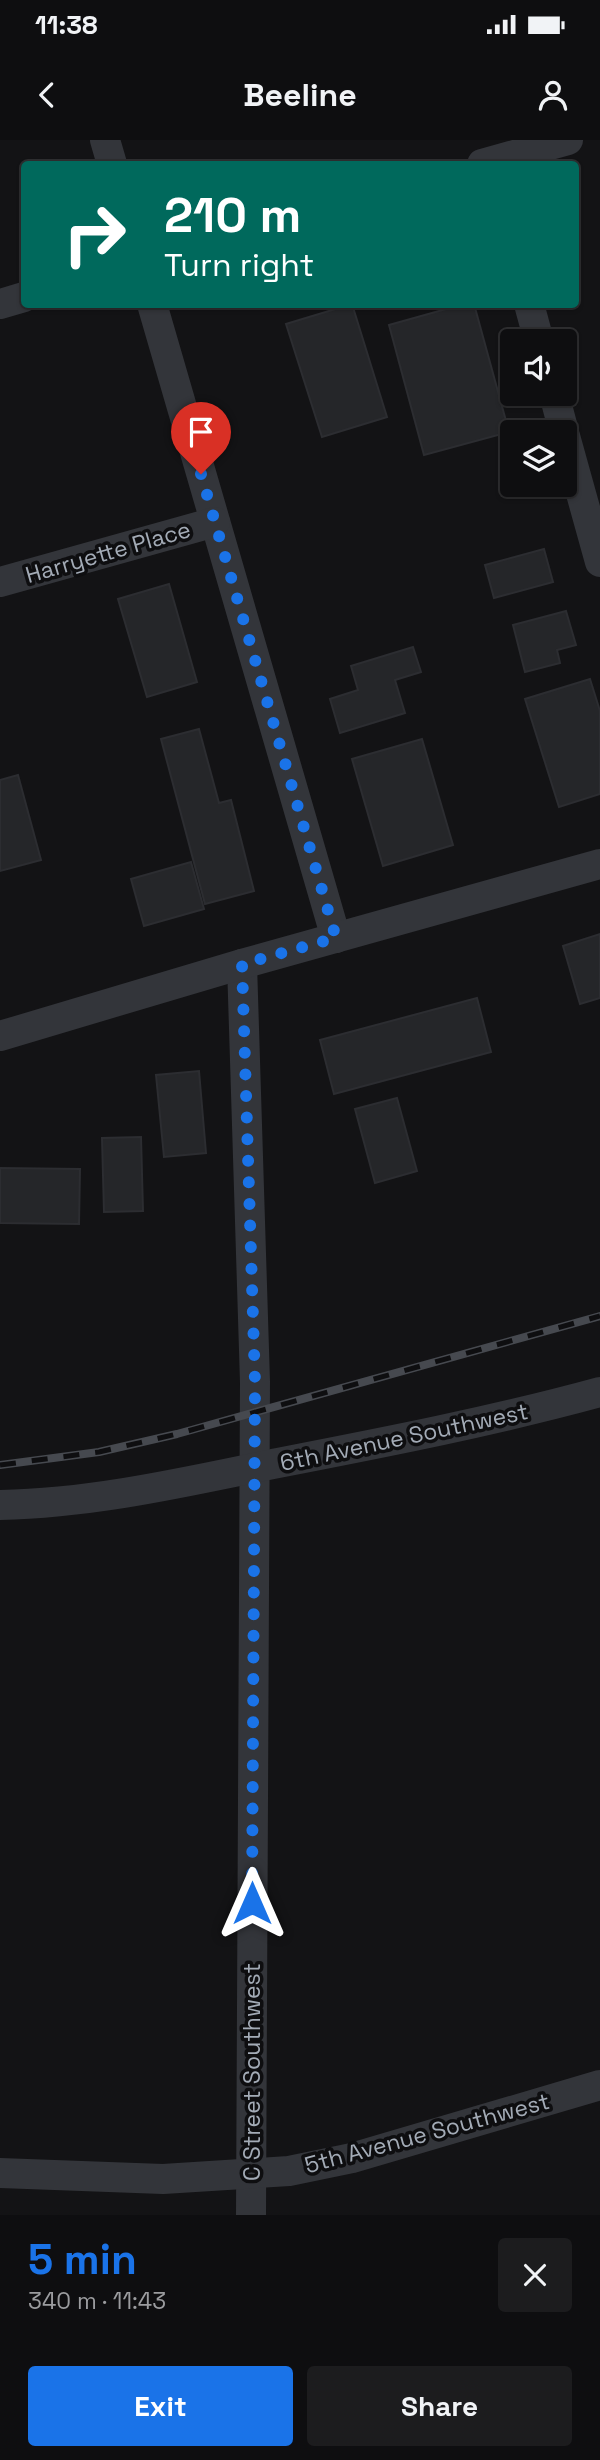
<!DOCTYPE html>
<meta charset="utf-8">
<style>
:root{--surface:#0e0e10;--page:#1c1c1e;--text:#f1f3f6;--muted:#9b9c9f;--line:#2e2e30;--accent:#1a73e8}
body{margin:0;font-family:"Space Grotesk",sans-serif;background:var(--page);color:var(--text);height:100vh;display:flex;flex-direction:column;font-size:26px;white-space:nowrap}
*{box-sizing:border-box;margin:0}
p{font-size:23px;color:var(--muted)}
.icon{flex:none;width:38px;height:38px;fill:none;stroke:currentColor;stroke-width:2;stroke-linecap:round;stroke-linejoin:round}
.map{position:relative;height:2075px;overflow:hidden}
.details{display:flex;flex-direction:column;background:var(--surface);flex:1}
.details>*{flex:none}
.hud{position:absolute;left:21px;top:21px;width:558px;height:147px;border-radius:7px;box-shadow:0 2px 5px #0004,0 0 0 2px var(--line);background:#00695c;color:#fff;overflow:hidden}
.fabs{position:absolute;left:500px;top:189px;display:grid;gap:14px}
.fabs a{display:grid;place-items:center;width:77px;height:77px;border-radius:7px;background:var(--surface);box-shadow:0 2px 5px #0004,0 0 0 2px var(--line);font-size:35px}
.pin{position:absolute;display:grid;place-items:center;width:60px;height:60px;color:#fff;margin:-72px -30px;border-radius:50% 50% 50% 0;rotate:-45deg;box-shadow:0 0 7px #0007}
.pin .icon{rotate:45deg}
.me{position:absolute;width:77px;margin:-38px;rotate:0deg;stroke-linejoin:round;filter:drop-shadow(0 0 5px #0008)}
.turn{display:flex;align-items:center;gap:24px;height:147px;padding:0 28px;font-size:32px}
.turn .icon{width:91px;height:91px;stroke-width:2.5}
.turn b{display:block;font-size:49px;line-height:60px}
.round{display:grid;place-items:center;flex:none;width:74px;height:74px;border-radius:7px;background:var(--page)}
.head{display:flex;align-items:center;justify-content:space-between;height:119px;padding:0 28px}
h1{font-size:42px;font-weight:800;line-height:52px;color:var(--accent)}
.primary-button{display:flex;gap:14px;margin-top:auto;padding:14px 28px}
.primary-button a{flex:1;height:80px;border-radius:7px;background:var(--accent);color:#fff;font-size:28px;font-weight:800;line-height:80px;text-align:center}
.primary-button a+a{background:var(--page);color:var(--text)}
.status{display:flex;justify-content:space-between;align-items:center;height:49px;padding:0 35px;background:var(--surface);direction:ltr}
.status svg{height:19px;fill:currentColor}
header{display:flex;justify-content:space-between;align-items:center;height:91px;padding:0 28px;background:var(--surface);font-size:32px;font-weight:800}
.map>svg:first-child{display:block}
.building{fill:#252629;stroke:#2c2d31;stroke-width:2}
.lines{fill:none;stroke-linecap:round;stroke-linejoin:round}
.street{stroke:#33353a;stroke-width:30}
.rail-casing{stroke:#46494f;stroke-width:8}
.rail{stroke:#0e0e10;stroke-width:5;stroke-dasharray:16;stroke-linecap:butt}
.route{stroke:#1a73e8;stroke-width:12;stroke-dasharray:0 21.6}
.labels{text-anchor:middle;stroke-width:7;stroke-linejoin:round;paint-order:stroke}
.street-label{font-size:23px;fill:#a3abb6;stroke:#0e0e10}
</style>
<div class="status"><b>11:38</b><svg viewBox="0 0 49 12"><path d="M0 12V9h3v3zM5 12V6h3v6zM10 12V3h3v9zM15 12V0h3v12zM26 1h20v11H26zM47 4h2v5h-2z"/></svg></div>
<header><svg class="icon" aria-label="back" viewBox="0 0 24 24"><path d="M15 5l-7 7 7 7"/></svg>Beeline<svg class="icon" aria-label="person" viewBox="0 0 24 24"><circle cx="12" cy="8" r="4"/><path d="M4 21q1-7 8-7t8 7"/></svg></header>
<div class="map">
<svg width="600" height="2075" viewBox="0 0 600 2075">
<rect width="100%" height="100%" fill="#131315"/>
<!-- building -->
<g class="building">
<polygon points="352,164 387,277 322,297 286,184"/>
<polygon points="464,164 474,164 509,292 424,315 389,185"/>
<polygon points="544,409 553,442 494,458 485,425"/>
<polygon points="169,444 197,542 147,557 118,459"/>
<polygon points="566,471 576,505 557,510 560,523 525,532 513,485"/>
<polygon points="413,507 421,532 395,540 405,573 340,593 330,559 358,550 351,526"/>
<polygon points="590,539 600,571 600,654 559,667 525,559"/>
<polygon points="199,589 219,663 231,660 254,751 205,764 161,599"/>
<polygon points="422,599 453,705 383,726 352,619"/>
<polygon points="18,635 41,720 0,731 0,640"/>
<polygon points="191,722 204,769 144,786 131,739"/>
<polygon points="600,794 600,858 580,864 563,806"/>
<polygon points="477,858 491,912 334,954 320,900"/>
<polygon points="199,931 206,1013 164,1017 156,935"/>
<polygon points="397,958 417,1031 375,1043 355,969"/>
<polygon points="141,997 143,1071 104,1072 102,998"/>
<polygon points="0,1028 80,1029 79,1084 0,1083"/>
</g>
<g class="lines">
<!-- street -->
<g class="street">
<polyline points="105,0 112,24"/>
<polyline points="482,24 568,0"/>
<polyline points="0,164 24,157"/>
<polyline points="152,164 336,798"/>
<polyline points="529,164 539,201"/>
<polyline points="554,254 564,292"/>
<polyline points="565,296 600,422"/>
<polyline points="0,442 215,382"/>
<polyline points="242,824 255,1242 251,2075"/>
<polyline points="0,896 242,824 600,724"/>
<path d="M0,1365C95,1363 185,1342 278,1323C386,1302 494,1281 600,1252"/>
<polyline points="0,2033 163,2039 289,2031 352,2018 600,1945"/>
</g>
<defs>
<polyline id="rail" points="0,1325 99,1312 177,1294 600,1176"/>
</defs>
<!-- rail casing -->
<use href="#rail" class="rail-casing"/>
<!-- rail -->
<use href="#rail" class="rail"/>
</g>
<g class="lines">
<!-- route -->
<polyline class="route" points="201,334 336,798 242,824 255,1242 252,1763"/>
</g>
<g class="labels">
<!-- street labels -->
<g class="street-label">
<text transform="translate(108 412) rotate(-16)" y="8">Harryette Place</text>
<text transform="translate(404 1297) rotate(-12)" y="8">6th Avenue Southwest</text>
<text transform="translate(252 1932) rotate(-90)" y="8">C Street Southwest</text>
<text transform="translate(427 1993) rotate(-15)" y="8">5th Avenue Southwest</text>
</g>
</g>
</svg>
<div class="fabs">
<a><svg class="icon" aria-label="sound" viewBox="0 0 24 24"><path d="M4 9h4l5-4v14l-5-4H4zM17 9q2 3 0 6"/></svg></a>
<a><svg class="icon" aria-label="layers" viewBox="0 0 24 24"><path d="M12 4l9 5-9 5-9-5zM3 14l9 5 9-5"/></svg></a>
</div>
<div class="pin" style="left:201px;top:334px;background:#d93025"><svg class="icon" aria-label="arrive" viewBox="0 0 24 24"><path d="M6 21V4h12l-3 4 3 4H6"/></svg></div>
<svg class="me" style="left:252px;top:1763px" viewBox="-20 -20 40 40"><path d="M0-17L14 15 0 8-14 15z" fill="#1a73e8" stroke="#fff" stroke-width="4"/></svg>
<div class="hud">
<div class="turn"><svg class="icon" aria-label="right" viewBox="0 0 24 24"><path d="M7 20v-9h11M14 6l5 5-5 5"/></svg><div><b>210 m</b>Turn right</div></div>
</div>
</div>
<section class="details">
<div class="head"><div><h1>5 min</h1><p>340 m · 11:43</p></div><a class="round"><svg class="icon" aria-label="close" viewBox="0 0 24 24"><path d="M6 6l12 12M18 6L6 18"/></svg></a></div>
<div class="primary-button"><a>Exit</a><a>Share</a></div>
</section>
